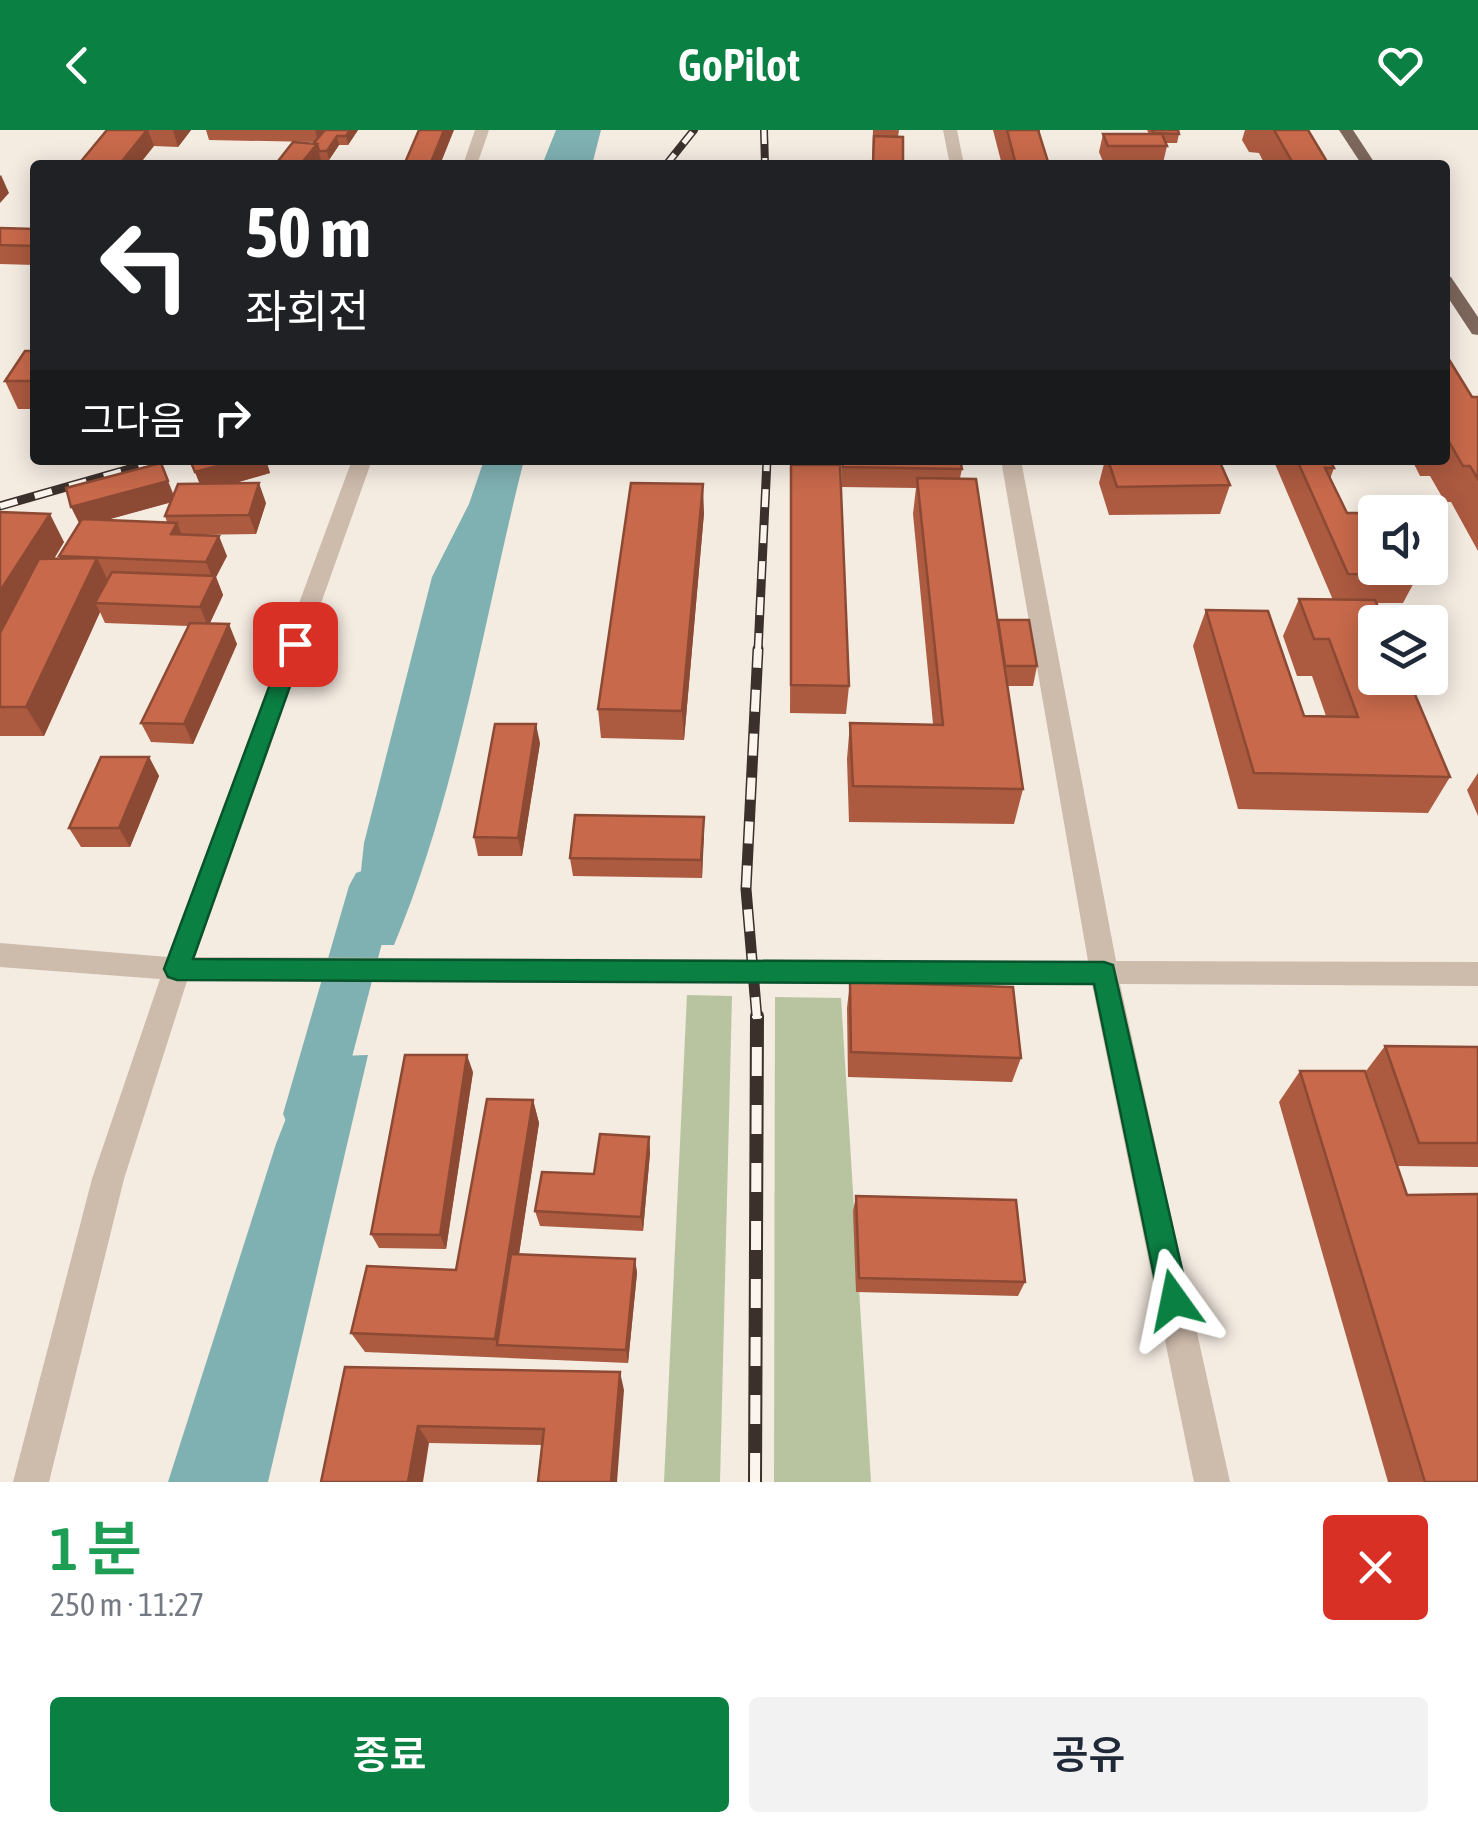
<!DOCTYPE html>
<html lang="ko">
<meta charset="utf-8">
<style>
:root{--surface:#fff;--page:#f2f2f3;--text:#1f2937;--muted:#747a83;--accent:#0b8043}
body{margin:0;font-family:"Asap Condensed","Noto Sans KR",sans-serif;background:var(--page);color:var(--text);height:100vh;display:flex;flex-direction:column;font-size:38px;white-space:nowrap}
*{box-sizing:border-box;margin:0}
p{font-size:32px;color:var(--muted)}
.icon{flex:none;width:55px;height:55px;fill:none;stroke:currentColor;stroke-width:2;stroke-linecap:round;stroke-linejoin:round}
.map{position:relative;height:1352px;overflow:hidden}
.panel{display:flex;flex-direction:column;background:var(--surface);flex:1}
.panel>*{flex:none}
.top-card{position:absolute;left:30px;top:30px;width:1420px;height:305px;border-radius:10px;box-shadow:0 5px 25px #0003;background:#202124;color:#fff;overflow:hidden}
.controls{position:absolute;left:1358px;top:365px;display:grid;gap:20px}
.controls a{display:grid;place-items:center;width:90px;height:90px;border-radius:10px;background:var(--surface);box-shadow:0 5px 25px #0003;font-size:50px}
.pin{position:absolute;display:grid;place-items:center;width:85px;height:85px;color:#fff;margin:-42px;border-radius:20px;box-shadow:0 5px 15px #0006}
.me{position:absolute;width:110px;margin:-55px;rotate:348deg;stroke-linejoin:round;filter:drop-shadow(0 0 8px #0008)}
.turn{display:flex;align-items:center;gap:35px;height:210px;padding:0 50px;font-size:45px}
.turn .icon{width:130px;height:130px;stroke-width:2.5}
.turn b{display:block;font-size:70px;line-height:85px}
.then{display:flex;align-items:center;height:95px;padding:0 50px;background:#0003;gap:20px;font-size:38px}
.round{display:grid;place-items:center;flex:none;width:105px;height:105px;border-radius:10px;background:var(--page)}
.headline{display:flex;align-items:center;justify-content:space-between;height:170px;padding:0 50px}
h1{font-size:60px;font-weight:600;line-height:75px;color:#1e9e55}
.action{display:flex;gap:20px;margin-top:auto;padding:20px 50px}
.action a{flex:1;height:115px;border-radius:10px;background:var(--accent);color:#fff;font-size:40px;font-weight:600;line-height:115px;text-align:center}
.action a+a{background:var(--page);color:var(--text)}
header{display:flex;justify-content:space-between;align-items:center;height:130px;padding:0 50px;background:var(--accent);color:#fff;font-size:45px;font-weight:600}
.map>svg:first-child{display:block}
.green{fill:#b8c4a0}
.water{fill:#7fb0b2}
.lines{fill:none;stroke-linecap:round;stroke-linejoin:round}
.canal{fill:#7fb0b2;fill-rule:evenodd}
.minor{fill:#cdbbac;fill-rule:evenodd}
.major{fill:#7d675c;fill-rule:evenodd}
.rail-far3-casing{stroke:#3b302b;stroke-width:8}
.rail-far2-casing{stroke:#3b302b;stroke-width:9}
.rail-far1-casing{stroke:#3b302b;stroke-width:11}
.rail-casing{stroke:#3b302b;stroke-width:14}
.rail-far3{stroke:#fbf5ee;stroke-width:5;stroke-dasharray:14;stroke-linecap:butt}
.rail-far2{stroke:#fbf5ee;stroke-width:6;stroke-dasharray:18;stroke-linecap:butt}
.rail-far1{stroke:#fbf5ee;stroke-width:8;stroke-dasharray:22;stroke-linecap:butt}
.rail{stroke:#fbf5ee;stroke-width:10;stroke-dasharray:29;stroke-linecap:butt}
.wall{fill:#ac5a40;fill-rule:evenodd}
.shaded-wall{fill:#8c4a34}
.building{fill:#c8694b;stroke:#8c4a34;stroke-width:2.5}
.route{fill:#0b8043;stroke:#07532c;stroke-width:2.5}
</style>
<header><svg class="icon" aria-label="back" viewBox="0 0 24 24"><path d="M15 5l-7 7 7 7"/></svg>GoPilot<svg class="icon" aria-label="heart" viewBox="0 0 24 24"><path d="M12 20l-8-8c-3-5 5-10 8-4 3-6 11-1 8 4z"/></svg></header>
<div class="map">
<svg width="1478" height="1352" viewBox="0 0 1478 1352">
<rect width="100%" height="100%" fill="#f4ebe1"/>
<!-- green -->
<g class="green">
<polygon points="687,865 732,866 720,1352 664,1352"/>
<polygon points="775,867 841,868 871,1352 774,1352"/>
</g>
<!-- water -->
<g class="water">
<polygon points="556,0 601,0 592,35 542,35"/>
<path d="M484,330H524C484,488 457,665 394,815H353L364,713L432,447L469,374Z"/>
<polygon points="368,925 268,1352 168,1352 276,1014 310,927"/>
</g>
<g class="lines">
<!-- canal -->
<polygon class="canal" points="373,737 390,743 397,756 337,984 329,1002 310,1009 291,1002 283,984 349,756 356,743"/>
<!-- minor -->
<g class="minor">
<polygon points="475,0 489,0 477,35 463,35"/>
<polygon points="943,0 957,0 964,35 950,35"/>
<polygon points="352,330 372,330 195,827 1088,831 1001,330 1021,330 1116,831 1478,832 1478,856 1120,854 1230,1352 1194,1352 1092,854 187,851 124,1049 49,1352 13,1352 92,1049 160,849 0,837 0,813 168,827"/>
</g>
<!-- major -->
<g class="major">
<polygon points="1339,0 1353,0 1376,35 1362,35"/>
<polygon points="1445,145 1451,147 1478,187 1478,205 1472,204 1445,163"/>
</g>
<defs>
<g id="rail-far3">
<polyline points="764,0 765,35"/>
<polyline points="666,35 694,0"/>
</g>
<g id="rail-far2">
<polyline points="0,376 161,330"/>
<polyline points="758,521 767,330"/>
</g>
<polyline id="rail-far1" points="757,889 746,759 758,519"/>
<polyline id="rail" points="755,1352 757,886"/>
</defs>
<!-- rail-far3 casing -->
<use href="#rail-far3" class="rail-far3-casing"/>
<!-- rail-far2 casing -->
<use href="#rail-far2" class="rail-far2-casing"/>
<!-- rail-far1 casing -->
<use href="#rail-far1" class="rail-far1-casing"/>
<!-- rail casing -->
<use href="#rail" class="rail-casing"/>
<!-- rail-far3 -->
<use href="#rail-far3" class="rail-far3"/>
<!-- rail-far2 -->
<use href="#rail-far2" class="rail-far2"/>
<!-- rail-far1 -->
<use href="#rail-far1" class="rail-far1"/>
<!-- rail -->
<use href="#rail" class="rail"/>
</g>
<!-- wall -->
<g class="wall">
<polygon points="107,0 191,0 178,17 154,16"/>
<polygon points="206,0 358,0 348,15 339,15 329,30 321,30 319,35 275,35 314,12 209,10"/>
<polygon points="873,0 899,0 898,7 903,35 872,35"/>
<polygon points="993,0 1040,0 1040,4 1049,35 1002,35"/>
<polygon points="1147,0 1178,0 1179,4 1177,13 1166,13 1167,16 1163,33 1104,34 1099,22 1103,4 1149,4"/>
<polygon points="1245,0 1308,0 1329,35 1265,35 1259,23 1249,22 1242,10"/>
<polygon points="0,98 35,99 35,135 0,134"/>
<polygon points="35,221 35,279 18,279 5,251"/>
<polygon points="1445,223 1472,267 1478,267 1478,421 1451,372 1445,372 1430,346 1420,346 1412,330 1445,330"/>
<path d="M190,330H266L270,343L232,354L266,373L256,404L192,405L227,426L216,447L223,465L210,493L237,514L193,614L151,612L141,593L188,496L105,493L100,482L44,606H0V382L64,412L54,429H60L59,426L79,394L174,365L200,354ZM171,372L165,386L167,392L106,390Z"/>
<polygon points="841,330 960,330 962,339 960,348 998,490 1037,536 1033,556 1008,556 1023,659 1014,694 849,692 847,629 850,593 933,594 913,384 916,358 842,357"/>
<polygon points="1105,330 1108,330 1230,355 1220,384 1109,385 1099,353"/>
<polygon points="1276,330 1330,330 1334,338 1330,349 1347,383 1418,445 1403,473 1377,473 1450,647 1428,683 1238,679 1193,516 1206,480 1304,586 1326,586 1312,546 1297,546 1283,506 1299,469 1333,470 1275,334"/>
<polygon points="791,335 849,556 846,584 790,583"/>
<polygon points="704,383 684,610 601,608 598,579"/>
<polygon points="540,613 522,726 478,726 474,707"/>
<polygon points="149,627 159,646 130,717 81,717 69,698"/>
<polygon points="1478,643 1478,686 1467,660"/>
<polygon points="704,687 702,748 573,746 570,728"/>
<polygon points="850,852 1021,928 1012,952 848,947 847,878"/>
<polygon points="1385,916 1478,917 1478,1037 1398,1036 1366,941"/>
<polygon points="1300,941 1407,1065 1478,1352 1388,1352 1279,972"/>
<polygon points="473,942 446,1119 379,1118 371,1104"/>
<polygon points="533,970 539,993 519,1124 635,1129 637,1143 628,1233 365,1222 351,1203 456,1140"/>
<polygon points="649,1007 650,1023 643,1101 540,1096 535,1081 594,1044"/>
<polygon points="856,1066 1025,1152 1018,1166 856,1162 853,1081"/>
<polygon points="345,1237 624,1260 542,1315 429,1313"/>
</g>
<!-- shaded-wall -->
<g class="shaded-wall">
<polygon points="147,0 148,0 154,16 139,35 119,35"/>
<polygon points="173,0 191,0 178,17"/>
<polygon points="315,0 326,0 318,12"/>
<polygon points="350,0 358,0 348,15 346,6"/>
<polygon points="444,0 454,0 440,35 430,35"/>
<polygon points="337,6 339,15 329,30 327,21"/>
<polygon points="317,14 321,31 319,35 300,35"/>
<polygon points="1,45 9,63 0,73 0,46"/>
<polygon points="240,330 266,330 270,343 203,362 195,342"/>
<polygon points="161,333 176,371 81,397 71,377"/>
<polygon points="259,353 266,373 256,404 249,385"/>
<polygon points="703,354 704,383 684,610 682,581"/>
<polygon points="50,384 64,412 4,510 0,504 0,461"/>
<polygon points="177,393 185,412 171,404"/>
<polygon points="219,406 227,426 216,447 223,465 208,497 200,477 213,450 206,432"/>
<polygon points="97,428 111,457 95,473 100,482 44,606 26,577"/>
<polygon points="229,494 237,514 193,614 184,594"/>
<polygon points="536,594 540,613 522,726 518,708"/>
<polygon points="149,627 159,646 130,717 119,698"/>
<polygon points="704,687 704,706 702,748 701,730"/>
<polygon points="467,925 473,942 446,1119 440,1105"/>
<polygon points="533,970 539,993 505,1216 497,1215 495,1209"/>
<polygon points="649,1007 650,1023 643,1101 641,1087"/>
<polygon points="635,1129 637,1143 628,1233 626,1220"/>
<polygon points="620,1242 624,1260 617,1352 611,1352"/>
<polygon points="418,1296 429,1313 423,1352 408,1352"/>
</g>
<!-- building -->
<g class="building">
<polygon points="107,0 147,0 119,35 78,35"/>
<polygon points="325,0 350,0 346,6 337,6 327,21 319,21 317,14 313,14"/>
<polygon points="419,0 444,0 430,35 404,35"/>
<polygon points="1007,0 1038,0 1049,35 1016,35"/>
<polygon points="1152,0 1178,0 1179,4 1154,3"/>
<polygon points="1274,0 1308,0 1329,35 1294,35"/>
<polygon points="1103,4 1162,4 1167,16 1108,16"/>
<polygon points="874,6 903,7 903,35 873,35"/>
<polygon points="293,12 317,14 300,35 275,35"/>
<polygon points="0,98 35,99 35,116 0,115"/>
<polygon points="25,221 35,221 35,251 5,251"/>
<polygon points="1445,223 1472,267 1478,267 1478,349 1470,336 1463,336 1448,310 1445,310"/>
<polygon points="190,330 240,330 195,342"/>
<polygon points="843,330 960,330 962,339 843,337"/>
<polygon points="1108,330 1219,330 1230,355 1117,357"/>
<polygon points="1297,330 1330,330 1334,338 1325,338 1347,383 1375,383 1375,438 1414,438 1418,445 1348,444"/>
<polygon points="161,333 168,351 71,377 66,358"/>
<polygon points="791,335 840,335 849,556 791,555"/>
<polygon points="917,348 976,349 1023,659 853,656 850,593 943,595"/>
<polygon points="259,353 249,385 165,386 178,354"/>
<polygon points="631,353 703,354 682,581 598,579"/>
<polygon points="0,382 50,384 0,461"/>
<polygon points="82,389 177,393 171,404 219,406 206,432 59,426"/>
<polygon points="97,428 26,577 0,577 0,503 39,429"/>
<polygon points="112,442 215,446 200,477 95,473"/>
<polygon points="1299,469 1375,470 1385,492 1375,492 1375,548 1408,548 1450,647 1254,643 1206,480 1268,481 1304,586 1358,587 1329,509 1314,509"/>
<polygon points="998,490 1029,490 1037,536 1005,536"/>
<polygon points="190,493 229,494 184,594 141,593"/>
<polygon points="495,594 536,594 518,708 474,707"/>
<polygon points="101,627 149,627 119,698 69,698"/>
<polygon points="575,685 704,687 701,730 570,728"/>
<polygon points="850,852 1013,857 1021,928 851,922"/>
<polygon points="1385,916 1478,917 1478,1013 1419,1013"/>
<polygon points="405,925 467,925 440,1105 371,1104"/>
<polygon points="1300,941 1365,941 1407,1065 1478,1064 1478,1352 1425,1352"/>
<polygon points="487,969 533,970 495,1209 351,1203 367,1136 456,1140"/>
<polygon points="600,1004 649,1007 641,1087 535,1081 542,1042 594,1044"/>
<polygon points="856,1066 1016,1070 1025,1152 859,1148"/>
<polygon points="511,1124 635,1129 626,1220 497,1215"/>
<polygon points="345,1237 620,1242 611,1352 538,1352 544,1299 418,1296 408,1352 321,1352"/>
</g>
<!-- route -->
<polygon class="route" points="295,507 305,514 193,829 1104,832 1113,835 1189,1170 1184,1181 1174,1185 1163,1181 1159,1170 1094,854 177,850 168,847 164,839 285,514"/>
</svg>
<div class="controls">
<a><svg class="icon" aria-label="sound" viewBox="0 0 24 24"><path d="M4 9h4l5-4v14l-5-4H4zM17 9q2 3 0 6"/></svg></a>
<a><svg class="icon" aria-label="layers" viewBox="0 0 24 24"><path d="M12 4l9 5-9 5-9-5zM3 14l9 5 9-5"/></svg></a>
</div>
<div class="pin" style="left:295px;top:514px;background:#d93025"><svg class="icon" aria-label="arrive" viewBox="0 0 24 24"><path d="M6 21V4h12l-3 4 3 4H6"/></svg></div>
<svg class="me" style="left:1174px;top:1170px" viewBox="-20 -20 40 40"><path d="M0-17L14 15 0 8-14 15z" fill="#0b8043" stroke="#fff" stroke-width="4"/></svg>
<div class="top-card">
<div class="turn"><svg class="icon" aria-label="left" viewBox="0 0 24 24"><path d="M17 20v-9H6M10 6l-5 5 5 5"/></svg><div><b>50 m</b>좌회전</div></div>
<div class="then">그다음<svg class="icon" aria-label="right" viewBox="0 0 24 24"><path d="M7 20v-9h11M14 6l5 5-5 5"/></svg></div>
</div>
</div>
<section class="panel">
<div class="headline"><div><h1>1 분</h1><p>250 m · 11:27</p></div><a class="round" style="background:#d93025;color:#fff"><svg class="icon" aria-label="close" viewBox="0 0 24 24"><path d="M6 6l12 12M18 6L6 18"/></svg></a></div>
<div class="action"><a>종료</a><a>공유</a></div>
</section>
